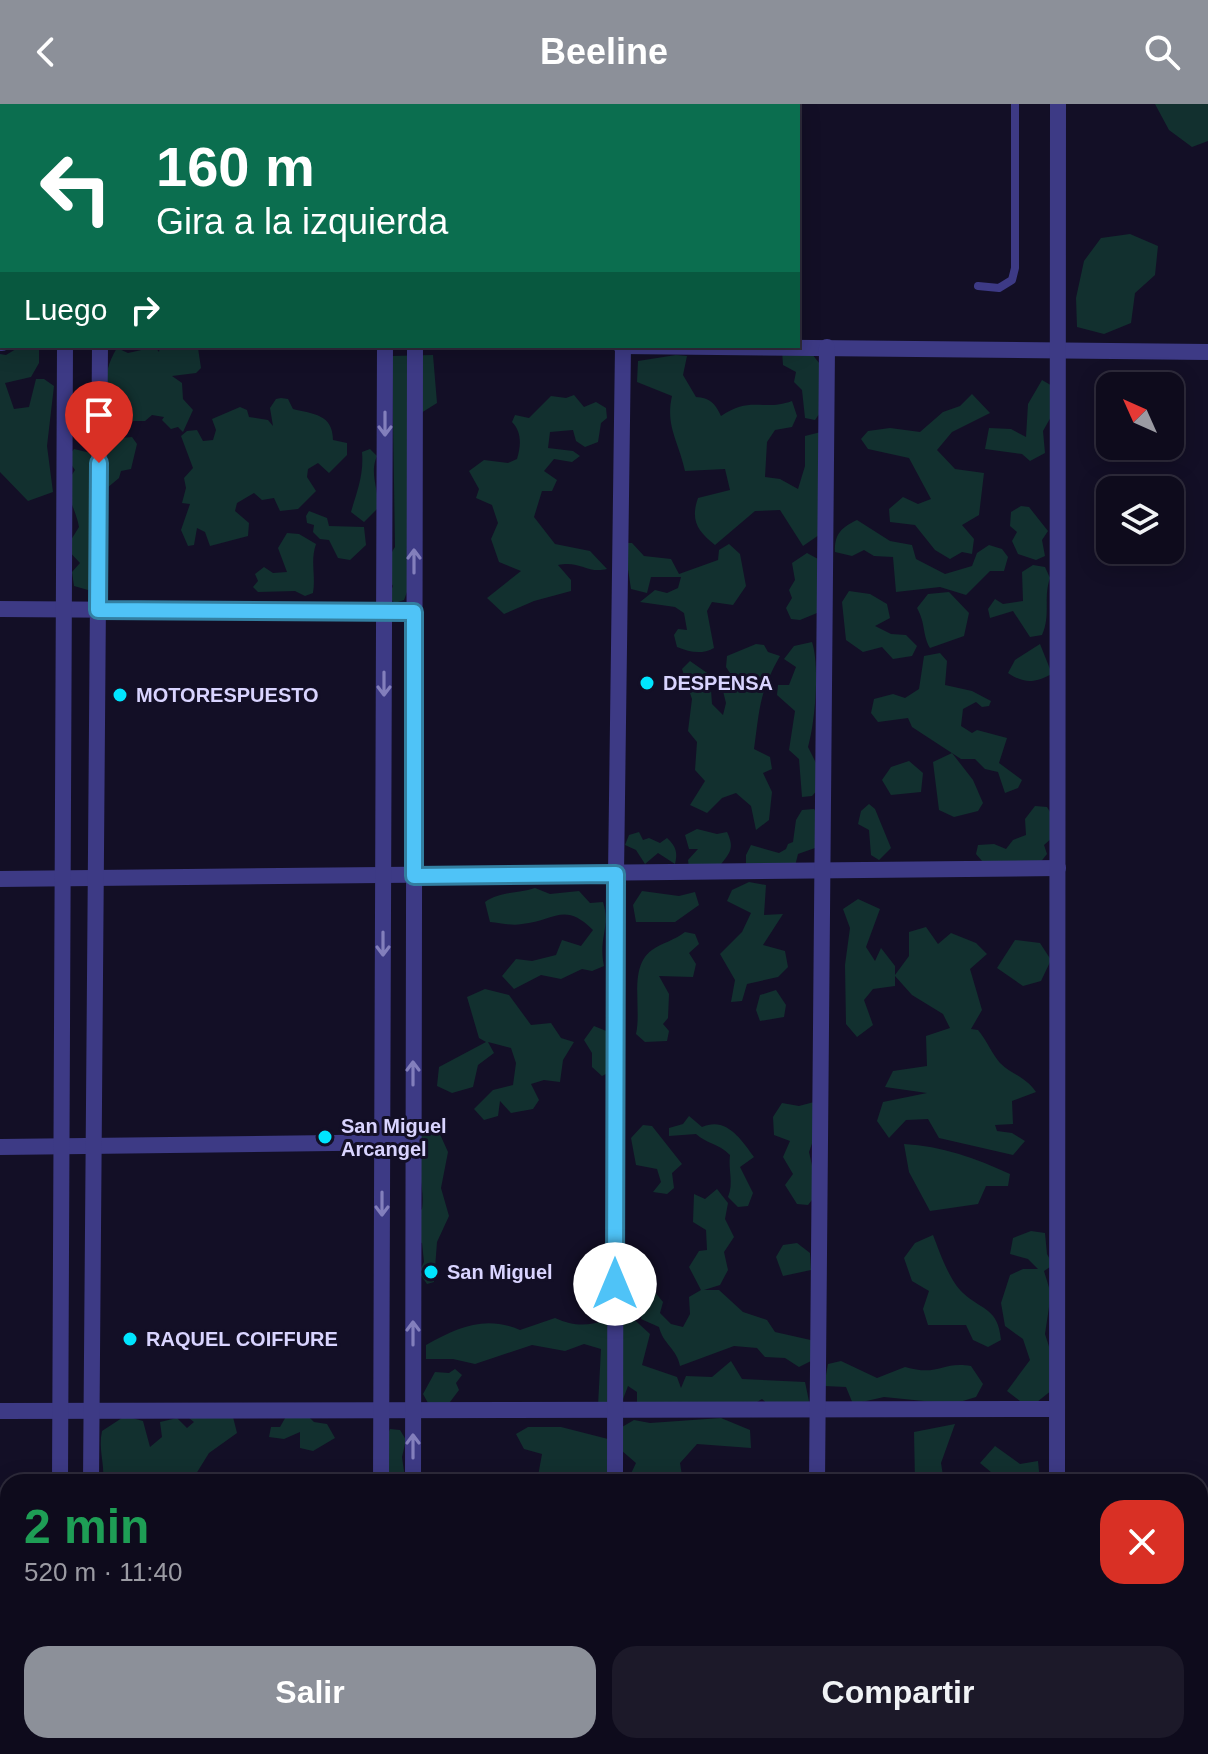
<!DOCTYPE html>
<html lang="es">
<meta charset="utf-8">
<style>
:root{--surface:#0e0b1c;--page:#1c1929;--text:#f1f3f6;--muted:#9b9ba3;--line:#2e2b3b;--accent:#8c9099}
body{margin:0;font-family:Helvetica,sans-serif;background:var(--page);color:var(--text);height:100vh;display:flex;flex-direction:column;font-size:30px;white-space:nowrap}
*{box-sizing:border-box;margin:0}
p{font-size:26px;color:var(--muted)}
.icon{flex:none;width:44px;height:44px;fill:none;stroke:currentColor;stroke-width:2;stroke-linecap:round;stroke-linejoin:round}
.map{position:relative;flex:1;overflow:hidden}
.drawer{position:absolute;left:0px;top:1370px;width:1208px;height:280px;display:flex;flex-direction:column;background:var(--surface);border-radius:24px 24px 0 0;box-shadow:0 4px 20px #0003,0 0 0 2px var(--line)}
.drawer>*{flex:none}
.guide{position:absolute;left:0px;top:0px;width:800px;height:244px;box-shadow:0 4px 20px #0003,0 0 0 2px var(--line);background:#0b6e4f;color:#fff;overflow:hidden}
.needle{width:52px;rotate:315deg}
.controls{position:absolute;left:1096px;top:268px;display:grid;gap:16px}
.controls a{display:grid;place-items:center;width:88px;height:88px;border-radius:16px;background:var(--surface);box-shadow:0 4px 20px #0003,0 0 0 2px var(--line);font-size:40px}
.pin{position:absolute;display:grid;place-items:center;width:68px;height:68px;color:#fff;margin:-82px -34px;border-radius:50% 50% 50% 0;rotate:-45deg;box-shadow:0 0 8px #0007}
.pin .icon{rotate:45deg}
.me{position:absolute;width:88px;margin:-44px;rotate:0deg;stroke-linejoin:round;filter:drop-shadow(0 0 6px #0008)}
.turn{display:flex;align-items:center;gap:28px;height:168px;padding:0 24px;font-size:36px}
.turn .icon{width:104px;height:104px;stroke-width:2.5}
.turn b{display:block;font-size:56px;line-height:68px}
.then{display:flex;align-items:center;height:76px;padding:0 24px;background:#0003;gap:16px;font-size:30px}
.round{display:grid;place-items:center;flex:none;width:84px;height:84px;border-radius:24px;background:var(--page)}
.headline{display:flex;align-items:center;justify-content:space-between;height:136px;padding:0 24px}
h1{font-size:48px;font-weight:800;line-height:60px;color:#1e9e55}
.primary-button{display:flex;gap:16px;margin-top:auto;padding:16px 24px}
.primary-button a{flex:1;height:92px;border-radius:24px;background:var(--accent);color:#fff;font-size:32px;font-weight:800;line-height:92px;text-align:center}
.primary-button a+a{background:var(--page);color:var(--text)}
header{display:flex;justify-content:space-between;align-items:center;height:104px;padding:0 24px;background:var(--accent);color:#fff;font-size:36px;font-weight:800}
.map>svg:first-child{display:block}
.green{fill:#12302f}
.lines{fill:none;stroke-linecap:round;stroke-linejoin:round}
.lane{stroke:#3d3a85;stroke-width:8}
.street{stroke:#3d3a85;stroke-width:16}
.oneway{stroke:#837fbc}
.route-casing{stroke:#337fa1;stroke-width:20}
.route{stroke:#4fc3f7;stroke-width:14}
.poi-dot{fill:#00e5ff;stroke:#130f26;stroke-width:3}
.labels{text-anchor:middle;stroke-width:6;stroke-linejoin:round;paint-order:stroke}
.poi-label{font-size:20px;font-weight:bold;fill:#d9d4ff;stroke:#130f26;text-anchor:start}
</style>
<header><svg class="icon" aria-label="back" viewBox="0 0 24 24"><path d="M15 5l-7 7 7 7"/></svg>Beeline<svg class="icon" aria-label="search" viewBox="0 0 24 24"><circle cx="10" cy="10" r="6"/><path d="M15 15l6 6"/></svg></header>
<div class="map">
<svg width="1208" height="1650" viewBox="0 0 1208 1650">
<rect width="100%" height="100%" fill="#130f26"/>
<!-- green -->
<g class="green">
<polygon points="1155,0 1208,0 1208,37 1192,43 1169,26"/>
<polygon points="1130,130 1158,142 1155,171 1135,189 1131,219 1104,230 1077,223 1076,194 1084,157 1101,134"/>
<polygon points="21,242 39,244 39,259 31,273 5,279 14,305 29,303 36,275 44,275 54,282 47,342 53,388 28,397 0,368 0,250 6,251"/>
<path d="M160,242L198,244L201,264L196,269L172,272L182,279L183,295L193,306L183,328L178,323L171,325L162,316L164,313L152,311L145,317H130L123,329L113,325C107,293 99,273 117,244L128,249L155,243L159,248Z"/>
<polygon points="782,247 812,250 827,269 824,303 815,316 805,314 802,286 794,278 796,268 783,261"/>
<path d="M433,251L437,299L421,309L407,488L404,496L395,499L388,493L393,482C384,469 387,455 395,443L392,252Z"/>
<path d="M676,251L687,252L683,271L696,293C710,294 715,299 721,312C752,291 762,308 792,297L797,312L792,323L775,326L767,338L765,373L780,375L798,385L805,362V332L821,328L819,431L803,442L780,406L755,407L715,441C698,427 690,417 698,394L730,386L725,365L685,367C679,338 665,322 672,292L637,278L638,257Z"/>
<polygon points="1042,276 1054,283 1050,290 1056,304 1043,327 1045,349 1030,357 1022,350 985,345 989,324 1011,325 1026,333 1028,300"/>
<polygon points="972,290 990,309 952,328 937,346 955,365 984,369 979,411 962,421 974,435 972,450 962,448 950,455 935,446 915,421 890,418 889,405 903,393 918,400 931,395 909,354 868,345 861,335 868,327 890,324 920,328 943,308 960,302"/>
<path d="M574,291L584,303L596,298L606,304L607,314L601,319L598,338L585,343L576,337L573,326L550,328L548,344L573,347L580,352L572,358L554,355L544,367L557,376L552,387H542L534,413L555,440L590,447L607,465C587,470 580,456 558,461L571,476V487L534,497L504,510L487,494L521,467L499,458L491,435L498,419L492,401L476,394L479,385L469,367L484,356L508,359L517,355C521,342 522,328 512,318L515,311L529,314L551,292L566,294Z"/>
<path d="M281,294L288,295L293,305C313,310 333,310 333,336L347,339V351L329,369L318,359L308,365L307,373L316,387L298,405L280,407L274,394L262,396L254,389L237,399L235,407L249,419L248,432L210,442L205,428L197,424L194,441L188,442L181,426L190,400L182,399L186,384L184,374L193,364L181,332L187,327L197,326L203,337L213,336L216,326L212,315L240,303L247,306L249,313L268,316L273,322L270,304L276,295Z"/>
<polygon points="132,333 137,340 131,365 121,367 119,374 107,384 101,378 100,340 110,335"/>
<path d="M74,345L95,350L90,403L95,440L89,456L94,472L88,486L74,482L72,468L80,459L66,444L79,423C75,400 60,388 75,366L67,354Z"/>
<path d="M370,345L377,352C369,369 379,386 378,404L364,418L351,408C357,387 364,371 362,348Z"/>
<polygon points="1021,402 1029,403 1048,427 1042,436 1045,452 1036,456 1018,450 1012,437 1017,428 1010,422 1011,408"/>
<polygon points="309,407 327,414 329,422 364,423 366,441 350,456 338,454 329,436 320,435 313,428 314,421 307,419 306,412"/>
<path d="M857,416L890,437L912,441L916,455L945,470L972,462L977,449L989,441L1002,445L1008,453L1004,467H990L966,491L940,483L896,488L893,453L874,452L864,446L852,452L835,448C834,430 842,423 857,416Z"/>
<path d="M287,429L299,430L316,440C310,457 316,471 313,489L305,492L295,487L258,488L253,483L258,477L255,470L264,463L273,469L287,468L278,444Z"/>
<path d="M624,439H632L644,452L671,455L679,470L718,456L719,446L729,440L740,450L746,482L733,501L712,498L707,507L714,544C701,551 690,548 677,543L674,531L678,525L687,526L684,509L675,503L640,498L655,486L667,489L678,484L681,473H651L647,489L631,485Z"/>
<polygon points="807,449 818,455 817,509 800,516 791,515 786,504 792,494 789,486 795,476 792,459"/>
<path d="M1033,461L1045,463L1050,474C1043,494 1051,511 1042,531L1030,533L1013,507L990,514L988,505L995,495L1003,500L1023,497L1022,468Z"/>
<polygon points="849,487 870,490 887,500 890,514 875,522 891,530 906,531 917,542 912,552 893,555 882,543 863,548 846,536 842,498"/>
<path d="M949,488L969,509L964,532L930,544C922,530 926,520 917,504L928,490Z"/>
<path d="M812,538C820,562 815,619 808,643L818,663L819,684L812,692L802,693L799,655L789,646L795,607L777,591L778,581H789L796,563L784,555L794,542Z"/>
<path d="M756,540L764,541L768,548L780,552C759,589 760,603 754,645L770,653L772,665L763,669L772,688L769,716L756,726L751,702L736,689L722,694L707,709L690,701L705,677L695,666L697,638L688,627L692,595L682,565L690,557L710,571L712,600L723,611L726,599L722,583L732,572L726,563L727,552Z"/>
<path d="M1040,540L1052,570C1034,579 1025,580 1008,569L1015,556Z"/>
<polygon points="940,549 947,557 945,581 972,587 991,597 989,602 982,603 976,598 963,605 961,622 972,629 977,626 1007,634 999,659 1022,676 1018,684 1005,689 998,668 985,665 975,655 961,655 912,623 908,614 878,618 871,609 874,595 893,590 905,594 919,585 924,552"/>
<polygon points="952,649 973,676 983,699 978,707 954,713 939,706 933,658"/>
<polygon points="909,657 923,669 921,688 891,691 882,676 891,663"/>
<polygon points="869,700 875,705 891,744 879,756 871,751 869,726 858,720 861,707"/>
<polygon points="1035,702 1047,703 1055,716 1052,734 1044,741 1047,750 1039,760 982,757 976,750 978,741 994,740 1006,745 1013,736 1026,731 1025,715"/>
<polygon points="814,705 819,711 815,719 819,735 815,744 798,750 795,762 746,766 746,751 751,741 779,749 786,745 788,740 793,738 796,716 802,706"/>
<path d="M697,725L717,730L727,728C736,747 728,749 718,765L689,764L688,756L698,745H689L685,731Z"/>
<path d="M639,728L643,736L649,734L660,739L667,734C676,742 678,749 675,760L658,749L645,760L636,746L625,741L629,731Z"/>
<polygon points="749,778 766,781 764,811 783,810 763,841 785,847 788,863 778,873 747,880 742,897 731,898 735,876 720,850 742,828 751,809 727,797 732,786"/>
<path d="M535,784L550,790L579,787L590,799L603,798C611,823 598,834 604,862L592,867L582,865L561,875L541,871L514,885L502,872L516,855L532,857L556,851L562,836L581,842L593,826C564,797 555,817 522,820C512,822 500,819 490,818L485,798C500,787 517,790 535,784Z"/>
<polygon points="642,787 679,792 695,788 699,801 675,818 636,818 633,801"/>
<path d="M858,795L880,805L866,843L875,857L881,844L895,862V871L909,852V828L926,823L938,840L951,829L976,839L987,850L970,865L982,906L971,925L978,926C986,935 992,950 1000,959C1012,971 1025,972 1036,988L1012,997L1013,1020L995,1021L997,1027L1012,1029L1025,1037L1013,1051L939,1034L928,1015L906,1016L889,1034L877,1017L883,998L927,989L885,983L893,967L927,962L926,932L950,924L943,910L912,891L895,872V882L873,885L864,896L873,921L857,933L846,920L845,861L850,824L843,805Z"/>
<path d="M685,828L695,830L699,840L689,849L696,860L693,873L659,872L669,890L668,914L663,920L669,927L667,937L645,938L636,930C642,904 628,863 652,846C662,839 675,836 685,828Z"/>
<polygon points="1015,836 1040,839 1051,856 1041,877 1023,882 997,864"/>
<polygon points="485,885 509,891 531,921 551,919 561,934 574,938 563,956 560,978 544,976 531,980 539,996 533,1005 511,1009 500,997 498,1012 484,1016 474,1005 493,986 513,981 516,959 511,944 488,938 494,949 478,961 473,983 452,989 437,982 439,963 486,938 479,934 467,893"/>
<polygon points="776,886 786,901 784,913 760,917 756,906 760,891"/>
<polygon points="594,922 616,931 616,965 602,972 592,963 592,949 584,936"/>
<polygon points="814,998 815,1031 809,1048 818,1088 808,1101 797,1100 785,1081 793,1070 783,1053 790,1037 774,1031 773,1013 782,999 799,1002"/>
<path d="M689,1012L702,1023C726,1012 741,1035 754,1053L740,1063L753,1089L748,1102L738,1103L728,1093C734,1079 728,1066 730,1051C718,1039 707,1040 696,1030L669,1032V1024L683,1020Z"/>
<polygon points="643,1021 652,1022 682,1060 672,1069 674,1084 667,1090 653,1088 661,1078 657,1065 636,1061 631,1034"/>
<path d="M423,1025L439,1028L448,1048L441,1084L449,1112L437,1138L434,1178L427,1180L419,1168L424,1158L422,1139L406,1135L408,1116L422,1105C426,1078 410,1052 423,1025Z"/>
<path d="M904,1040C942,1042 975,1054 1010,1070L1008,1082H986L978,1100L930,1107L909,1068Z"/>
<path d="M717,1085L728,1099L725,1115L734,1133L724,1148L728,1166L720,1181L704,1186H719L743,1208L767,1216L775,1228L815,1237L813,1256L799,1263L785,1254L765,1253L757,1244L734,1242L680,1262C677,1245 663,1240 659,1223L641,1215L642,1204L628,1183C635,1173 641,1169 654,1172V1187L663,1198L660,1209L671,1220L683,1223L690,1210L689,1193L701,1186L689,1163L699,1147L707,1146L706,1126L693,1118L694,1090L705,1095Z"/>
<polygon points="1031,1127 1045,1129 1047,1150 1053,1161 1044,1167 1051,1190 1045,1230 1053,1255 1052,1286 1037,1298 1020,1297 1007,1287 1030,1256 1023,1235 1005,1222 1001,1199 1010,1171 1023,1165 1038,1165 1028,1155 1010,1150 1013,1134"/>
<path d="M933,1131C940,1149 949,1176 963,1189C983,1207 998,1204 1001,1236L988,1243L973,1236L966,1221H928L923,1205L929,1187L912,1177L904,1154L915,1139Z"/>
<polygon points="797,1139 810,1149 811,1166 783,1172 776,1153 783,1141"/>
<path d="M626,1208L650,1230L642,1261L677,1273L681,1284L686,1272L712,1273L731,1257L742,1275L805,1278L810,1302H770L762,1295L749,1303L637,1301V1288L628,1282L620,1303L598,1302L601,1245L584,1240L565,1247L532,1241L475,1260L453,1255H426V1241C458,1223 485,1211 520,1226L555,1214C581,1226 600,1220 626,1208Z"/>
<path d="M841,1257L877,1274L905,1263C939,1273 941,1257 971,1262L983,1280L976,1293L953,1300L884,1293L853,1300L846,1283L824,1282L828,1260Z"/>
<polygon points="455,1265 462,1271 456,1279 459,1286 447,1302 428,1299 423,1290 435,1268 449,1269"/>
<polygon points="288,1309 307,1311 314,1318 327,1320 335,1334 313,1347 300,1344 300,1328 284,1335 269,1333 271,1323 280,1323"/>
<path d="M125,1312L143,1317L150,1343L162,1333L160,1318L177,1314L187,1324L194,1318L189,1314L233,1313L237,1329L209,1349L191,1378H103C105,1359 98,1346 102,1327Z"/>
<polygon points="721,1314 750,1326 751,1344 697,1340 680,1359 683,1378 627,1378 636,1359 621,1346 622,1323 634,1316 650,1319"/>
<polygon points="955,1320 941,1359 944,1378 915,1378 914,1328"/>
<polygon points="528,1323 561,1323 608,1335 608,1378 543,1378 538,1372 542,1350 524,1345 516,1330"/>
<polygon points="390,1325 400,1326 406,1336 402,1353 405,1374 400,1378 390,1377 383,1369 384,1338"/>
<polygon points="995,1342 1020,1360 1038,1357 1040,1378 1003,1378 980,1359"/>
<polygon points="898,1642 1010,1642 985,1650 897,1650"/>
</g>
<g class="lines">
<!-- lane -->
<polyline class="lane" points="978,182 999,184 1012,176 1015,164 1015,0"/>
<!-- street -->
<g class="street">
<polyline points="66,2 66,0"/>
<polyline points="102,2 102,0"/>
<polyline points="385,2 385,0"/>
<polyline points="415,2 415,0"/>
<polyline points="633,2 633,0"/>
<polyline points="0,239 2,239"/>
<polyline points="621,242 1208,248"/>
<polyline points="0,505 414,508"/>
<polyline points="0,775 1058,764"/>
<polyline points="0,1043 413,1038"/>
<polyline points="0,1307 1057,1305"/>
<polyline points="60,1378 65,242"/>
<polyline points="91,1378 100,242"/>
<polyline points="381,1378 385,242"/>
<polyline points="413,1378 415,242"/>
<polyline points="615,1378 616,770 623,242"/>
<polyline points="817,1378 827,243"/>
<polyline points="1057,1378 1058,0"/>
<polyline points="0,1577 8,1577"/>
<polyline points="617,1642 617,1650"/>
<polyline points="821,1642 822,1650"/>
<polyline points="59,1650 59,1642"/>
<polyline points="89,1650 89,1642"/>
<polyline points="381,1650 381,1642"/>
<polyline points="412,1650 412,1642"/>
<polyline points="1056,1650 1056,1642"/>
</g>
</g>
<!-- one-way arrows -->
<defs><path id="oneway-shaft" d="M-6 0H5M1.5-3L5.5 0L1.5 3" fill="none" stroke-width="1.6" stroke-linecap="round" stroke-linejoin="round" transform="scale(2)"/></defs>
<g class="oneway">
<use href="#oneway-shaft" transform="translate(385 320) rotate(90)"/>
<use href="#oneway-shaft" transform="translate(414 457) rotate(-90)"/>
<use href="#oneway-shaft" transform="translate(384 580) rotate(90)"/>
<use href="#oneway-shaft" transform="translate(383 840) rotate(90)"/>
<use href="#oneway-shaft" transform="translate(413 969) rotate(-90)"/>
<use href="#oneway-shaft" transform="translate(382 1100) rotate(90)"/>
<use href="#oneway-shaft" transform="translate(413 1229) rotate(-90)"/>
<use href="#oneway-shaft" transform="translate(413 1342) rotate(-90)"/>
</g>
<g class="lines">
<defs>
<polyline id="route" points="99,359 98,506 414,508 414,772 616,770 615,1180"/>
</defs>
<!-- route casing -->
<use href="#route" class="route-casing"/>
<!-- route -->
<use href="#route" class="route"/>
</g>
<!-- markers -->
<g class="poi-dot">
<circle cx="647" cy="579" r="8"/>
<circle cx="120" cy="591" r="8"/>
<circle cx="325" cy="1033" r="8"/>
<circle cx="431" cy="1168" r="8"/>
<circle cx="130" cy="1235" r="8"/>
</g>
<g class="labels">
<!-- poi labels -->
<g class="poi-label">
<text x="663" y="586">DESPENSA</text>
<text x="136" y="598">MOTORESPUESTO</text>
<text x="341" y="1029">San Miguel<tspan x="341" dy="23">Arcangel</tspan></text>
<text x="447" y="1175">San Miguel</text>
<text x="146" y="1242">RAQUEL COIFFURE</text>
</g>
</g>
</svg>
<div class="controls">
<a><svg class="needle" viewBox="-14 -14 28 28"><path d="M0-13l5 13h-10z" fill="#e53935"/><path d="M0 13l5-13h-10z" fill="#9b9ba3"/></svg></a>
<a><svg class="icon" aria-label="layers" viewBox="0 0 24 24"><path d="M12 4l9 5-9 5-9-5zM3 14l9 5 9-5"/></svg></a>
</div>
<div class="pin" style="left:99px;top:359px;background:#d93025"><svg class="icon" aria-label="arrive" viewBox="0 0 24 24"><path d="M6 21V4h12l-3 4 3 4H6"/></svg></div>
<svg class="me" style="left:615px;top:1180px" viewBox="-20 -20 40 40"><circle r="19" fill="#fff"/><path d="M0-13L10 11 0 6-10 11z" fill="#4fc3f7"/></svg>
<div class="guide">
<div class="turn"><svg class="icon" aria-label="left" viewBox="0 0 24 24"><path d="M17 20v-9H6M10 6l-5 5 5 5"/></svg><div><b>160 m</b>Gira a la izquierda</div></div>
<div class="then">Luego<svg class="icon" aria-label="right" viewBox="0 0 24 24"><path d="M7 20v-9h11M14 6l5 5-5 5"/></svg></div>
</div>
<section class="drawer">
<div class="headline"><div><h1>2 min</h1><p>520 m · 11:40</p></div><a class="round" style="background:#d93025;color:#fff"><svg class="icon" aria-label="close" viewBox="0 0 24 24"><path d="M6 6l12 12M18 6L6 18"/></svg></a></div>
<div class="primary-button"><a>Salir</a><a>Compartir</a></div>
</section>
</div>
